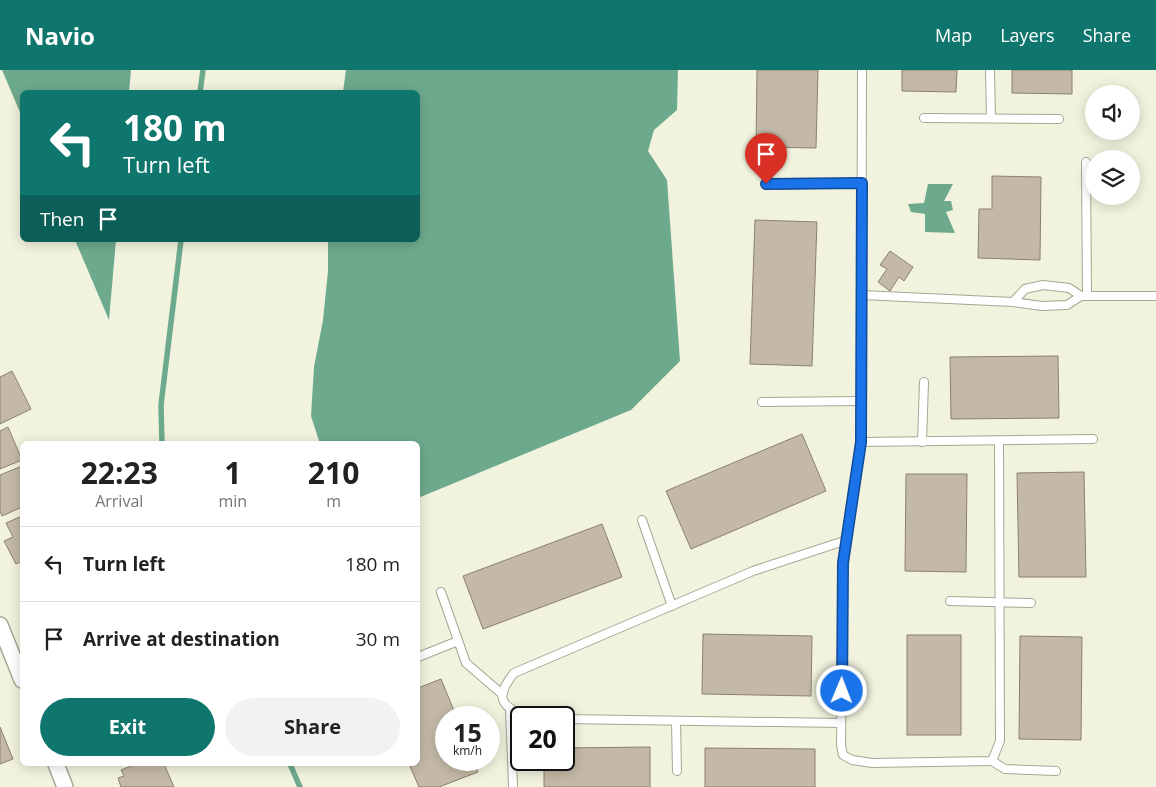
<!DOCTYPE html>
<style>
:root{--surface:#fff;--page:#f2f2f2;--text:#222;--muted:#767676;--line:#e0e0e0;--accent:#0f766e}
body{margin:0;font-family:"Open Sans",sans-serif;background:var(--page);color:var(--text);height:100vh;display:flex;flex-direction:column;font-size:19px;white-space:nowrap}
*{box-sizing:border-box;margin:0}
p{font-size:16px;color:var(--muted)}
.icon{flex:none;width:28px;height:28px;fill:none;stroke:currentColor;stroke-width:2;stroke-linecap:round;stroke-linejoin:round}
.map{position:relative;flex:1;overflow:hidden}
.panel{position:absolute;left:20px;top:371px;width:400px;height:325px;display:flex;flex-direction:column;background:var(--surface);border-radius:8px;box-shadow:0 2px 12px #0003}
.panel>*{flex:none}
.banner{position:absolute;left:20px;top:20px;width:400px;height:152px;border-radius:8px;box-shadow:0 2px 12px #0003;background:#0f766e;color:#fff;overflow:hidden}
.tools{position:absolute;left:1085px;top:15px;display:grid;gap:10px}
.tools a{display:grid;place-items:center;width:55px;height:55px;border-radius:50%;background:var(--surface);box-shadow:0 2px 12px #0003;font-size:25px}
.speed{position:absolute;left:435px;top:636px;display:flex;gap:10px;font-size:25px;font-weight:700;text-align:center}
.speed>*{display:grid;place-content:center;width:65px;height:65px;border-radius:50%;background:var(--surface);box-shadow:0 2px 12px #0003;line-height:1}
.speed small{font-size:12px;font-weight:400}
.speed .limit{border:2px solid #111;border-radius:8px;background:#fff;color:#111}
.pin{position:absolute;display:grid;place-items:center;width:42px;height:42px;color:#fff;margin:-51px -21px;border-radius:50% 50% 50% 0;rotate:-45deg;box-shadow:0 0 5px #0007}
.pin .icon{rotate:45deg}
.me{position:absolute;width:55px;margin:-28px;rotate:1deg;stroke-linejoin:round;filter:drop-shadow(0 0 4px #0008)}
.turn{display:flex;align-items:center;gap:18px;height:105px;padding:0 20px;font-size:22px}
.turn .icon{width:65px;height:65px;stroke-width:2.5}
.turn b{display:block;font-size:35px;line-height:42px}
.then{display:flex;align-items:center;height:48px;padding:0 20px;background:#0003;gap:10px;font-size:19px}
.eta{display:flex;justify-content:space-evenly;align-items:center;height:85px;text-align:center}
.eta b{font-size:30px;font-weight:700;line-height:35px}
.action{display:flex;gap:10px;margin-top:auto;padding:10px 20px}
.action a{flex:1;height:58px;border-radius:30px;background:var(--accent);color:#fff;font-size:20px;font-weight:700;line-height:58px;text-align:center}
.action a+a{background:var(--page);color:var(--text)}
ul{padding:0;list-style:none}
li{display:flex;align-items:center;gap:15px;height:75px;padding:0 20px;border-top:1px solid var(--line)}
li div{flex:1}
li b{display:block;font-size:19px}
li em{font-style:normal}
header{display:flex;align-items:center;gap:30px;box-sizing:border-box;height:70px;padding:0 25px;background:var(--accent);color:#fff}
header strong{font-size:24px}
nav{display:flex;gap:28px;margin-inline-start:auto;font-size:18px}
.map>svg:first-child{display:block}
.water{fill:#6daa8d}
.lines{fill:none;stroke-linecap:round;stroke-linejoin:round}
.stream{stroke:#6daa8d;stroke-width:5.5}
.building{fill:#c4b9a7;stroke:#8a806e}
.lane-casing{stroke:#a6a793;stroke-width:10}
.street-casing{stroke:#a6a793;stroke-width:18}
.lane{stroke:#fff;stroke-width:8}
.street{stroke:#fff;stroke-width:15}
.route-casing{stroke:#114b97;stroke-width:12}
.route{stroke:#1a73e8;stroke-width:9}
</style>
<header>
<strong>Navio</strong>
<nav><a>Map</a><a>Layers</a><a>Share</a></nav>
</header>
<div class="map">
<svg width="1156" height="717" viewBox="0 0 1156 717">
<rect width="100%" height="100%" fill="#f2f3de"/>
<!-- water -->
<g class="water">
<polygon points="2,0 131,0 129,22 22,22 22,47"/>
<polygon points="346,0 678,0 677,40 654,60 648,81 667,110 680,291 631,340 418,428 418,374 320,374 311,346 314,297 323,250 328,201 328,170 418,170 418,22 343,22"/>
<polygon points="928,114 953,114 944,131 951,131 953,140 946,142 955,163 925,162 925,144 911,142 908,134 924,133"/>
<polygon points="75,170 116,170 109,250"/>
</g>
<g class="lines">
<!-- stream -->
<g class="stream">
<polyline points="200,22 203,0"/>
<polyline points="162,374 161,335 181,170"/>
<polyline points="290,694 300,717"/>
</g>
</g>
<!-- building -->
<g class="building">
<polygon points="757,0 818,0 816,78 756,77"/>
<polygon points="902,0 957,0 956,22 902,21"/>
<polygon points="1012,0 1072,0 1072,24 1012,23"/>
<polygon points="992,106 1041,107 1040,190 978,188 979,139 992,139"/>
<polygon points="755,150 817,152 812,296 750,294"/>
<polygon points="890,181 913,197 904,211 899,207 890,221 878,212 887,199 880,195"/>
<polygon points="1058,286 1059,348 951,349 950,287"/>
<polygon points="12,301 31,339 0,354 0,307"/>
<polygon points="8,357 22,390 0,399 0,361"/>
<polygon points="802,364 826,421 691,479 666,421"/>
<polygon points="22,396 22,437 2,446 0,441 0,405"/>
<polygon points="1084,402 1086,507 1019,507 1017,403"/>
<polygon points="906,404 967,404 966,502 905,501"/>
<polygon points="22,446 22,491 16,494 4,471 13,467 6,453"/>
<polygon points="602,454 622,507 483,559 463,506"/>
<polygon points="703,564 812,566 811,626 702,624"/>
<rect x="907" y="565" width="54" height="100"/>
<polygon points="1020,566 1082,567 1081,670 1019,669"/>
<polygon points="441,609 457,648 446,648 446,690 473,690 478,702 439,717 419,717 409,694 418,694 418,618"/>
<polygon points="0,657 13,689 0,694"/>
<polygon points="650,677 650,717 544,717 544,690 564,690 564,678"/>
<polygon points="705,678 815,679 815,717 705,717"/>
<polygon points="136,694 164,694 174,717 121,717 118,708 124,706 121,700"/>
</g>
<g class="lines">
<defs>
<g id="lane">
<polyline points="862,0 861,372 843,493 841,675 843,685 852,690 872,693 992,691 1000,671 999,371"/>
<polyline points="990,0 991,48"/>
<polyline points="924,48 1059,49"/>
<polyline points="1086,92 1087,226"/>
<polyline points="766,115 862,113"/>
<polyline points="862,225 1013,232 1042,236 1067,235 1081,226 1156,226"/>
<polyline points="1013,232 1025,219 1043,215 1069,218 1081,226"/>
<polyline points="762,332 861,331"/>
<polyline points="861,372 1093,369"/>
<polyline points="922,372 924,312"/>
<polyline points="642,450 672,536"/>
<polyline points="441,522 466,593 502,624"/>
<polyline points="950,531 1031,533"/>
<polyline points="418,587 458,571"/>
<polyline points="510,640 513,715"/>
<path d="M529,648C502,636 493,630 514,603L753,501L847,470"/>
<polyline points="564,649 841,653"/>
<polyline points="676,651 677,701"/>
<polyline points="992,691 1005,699 1056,701"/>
</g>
<g id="street">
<polyline points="0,555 22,610"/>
<polyline points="56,694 65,717"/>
</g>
</defs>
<!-- lane casing -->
<use href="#lane" class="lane-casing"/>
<!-- street casing -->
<use href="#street" class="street-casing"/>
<!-- lane -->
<use href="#lane" class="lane"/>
<!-- street -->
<use href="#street" class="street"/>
</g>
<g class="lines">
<defs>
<polyline id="route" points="766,114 862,113 861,372 843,493 842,621"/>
</defs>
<!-- route casing -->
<use href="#route" class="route-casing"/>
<!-- route -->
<use href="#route" class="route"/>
</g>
</svg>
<div class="tools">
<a><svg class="icon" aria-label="sound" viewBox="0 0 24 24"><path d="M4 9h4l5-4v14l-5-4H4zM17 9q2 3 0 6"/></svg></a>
<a><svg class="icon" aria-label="layers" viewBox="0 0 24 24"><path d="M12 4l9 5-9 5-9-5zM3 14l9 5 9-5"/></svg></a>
</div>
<div class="speed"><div>15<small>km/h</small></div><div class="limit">20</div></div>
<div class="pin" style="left:766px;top:114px;background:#d93025"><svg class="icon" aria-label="arrive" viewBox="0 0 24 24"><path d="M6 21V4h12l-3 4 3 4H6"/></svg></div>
<svg class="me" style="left:842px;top:621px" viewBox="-20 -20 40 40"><circle r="17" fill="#1a73e8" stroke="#fff" stroke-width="3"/><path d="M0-11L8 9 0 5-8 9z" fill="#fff"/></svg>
<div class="banner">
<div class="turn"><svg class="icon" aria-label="left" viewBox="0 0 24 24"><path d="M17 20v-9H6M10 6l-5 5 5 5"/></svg><div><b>180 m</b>Turn left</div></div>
<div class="then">Then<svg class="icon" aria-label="arrive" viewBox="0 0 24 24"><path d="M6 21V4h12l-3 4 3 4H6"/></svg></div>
</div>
<section class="panel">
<div class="eta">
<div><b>22:23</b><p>Arrival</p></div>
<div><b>1</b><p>min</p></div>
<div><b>210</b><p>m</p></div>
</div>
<ul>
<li><svg class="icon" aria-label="left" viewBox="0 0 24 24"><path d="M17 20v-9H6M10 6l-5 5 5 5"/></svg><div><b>Turn left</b></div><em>180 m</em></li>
<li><svg class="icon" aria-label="arrive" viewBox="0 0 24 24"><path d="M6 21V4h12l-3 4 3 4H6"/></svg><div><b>Arrive at destination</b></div><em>30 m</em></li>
</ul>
<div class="action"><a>Exit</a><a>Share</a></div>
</section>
</div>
